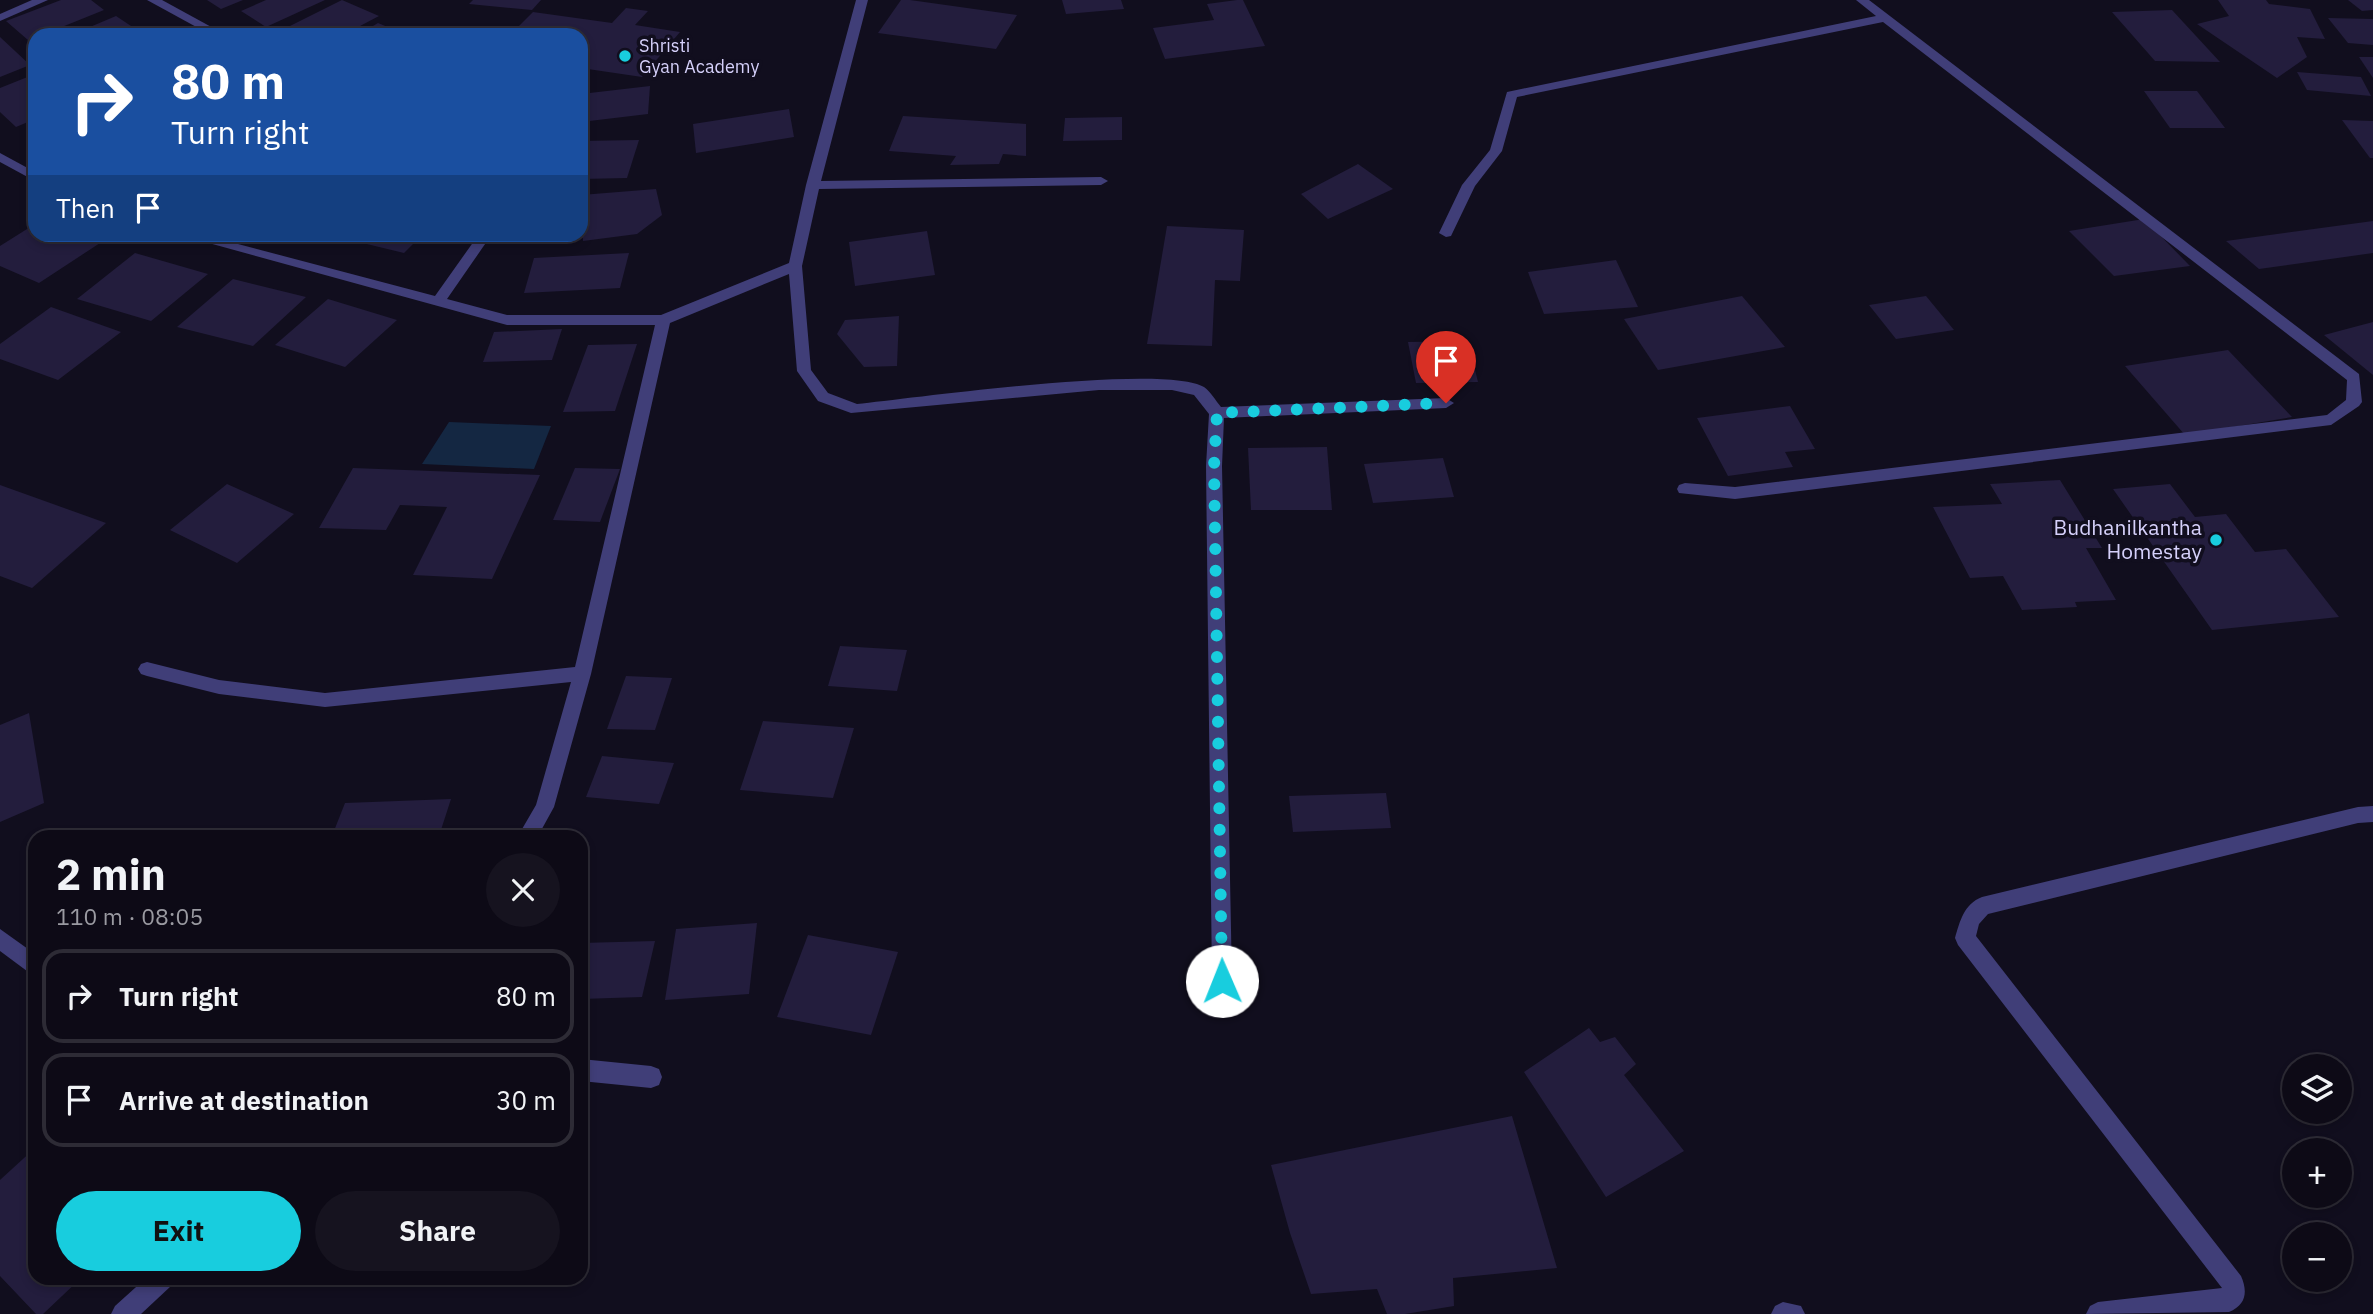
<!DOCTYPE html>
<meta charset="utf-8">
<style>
:root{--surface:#0d0a16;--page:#16131f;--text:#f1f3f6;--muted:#9a9aa1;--line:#2d2b35;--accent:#18cdde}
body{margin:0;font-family:"IBM Plex Sans",sans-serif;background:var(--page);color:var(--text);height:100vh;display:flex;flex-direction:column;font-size:26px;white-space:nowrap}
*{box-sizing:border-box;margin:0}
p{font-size:23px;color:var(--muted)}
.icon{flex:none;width:38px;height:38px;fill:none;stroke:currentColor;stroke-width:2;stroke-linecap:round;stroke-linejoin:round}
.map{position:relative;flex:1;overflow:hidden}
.details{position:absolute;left:28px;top:830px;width:560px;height:455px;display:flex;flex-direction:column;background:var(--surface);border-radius:21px;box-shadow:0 4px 10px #0003,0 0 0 2px var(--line)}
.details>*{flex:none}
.top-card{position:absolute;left:28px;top:28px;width:560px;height:214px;border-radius:21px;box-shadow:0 4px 10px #0003,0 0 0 2px var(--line);background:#1a4fa0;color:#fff;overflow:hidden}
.buttons{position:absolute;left:2282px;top:1054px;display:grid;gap:14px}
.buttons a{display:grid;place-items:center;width:70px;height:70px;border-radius:50%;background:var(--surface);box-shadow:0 4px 10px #0003,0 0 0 2px var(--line);font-size:35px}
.pin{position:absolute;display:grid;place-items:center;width:60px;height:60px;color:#fff;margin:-72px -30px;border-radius:50% 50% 50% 0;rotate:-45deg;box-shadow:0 0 7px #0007}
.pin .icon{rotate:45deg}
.me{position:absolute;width:77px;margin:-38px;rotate:359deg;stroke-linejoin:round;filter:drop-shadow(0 0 5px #0008)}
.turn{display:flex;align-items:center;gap:24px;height:147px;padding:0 28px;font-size:32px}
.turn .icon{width:91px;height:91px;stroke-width:2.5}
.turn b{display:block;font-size:49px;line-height:60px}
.then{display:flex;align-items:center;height:66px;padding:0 28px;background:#0003;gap:14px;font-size:26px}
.round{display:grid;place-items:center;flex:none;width:74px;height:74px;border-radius:37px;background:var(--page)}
.summary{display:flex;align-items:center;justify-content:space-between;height:119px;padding:0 28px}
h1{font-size:42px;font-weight:700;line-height:52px}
.cta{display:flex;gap:14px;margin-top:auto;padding:14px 28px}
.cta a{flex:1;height:80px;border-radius:42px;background:var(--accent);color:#111;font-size:28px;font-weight:700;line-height:80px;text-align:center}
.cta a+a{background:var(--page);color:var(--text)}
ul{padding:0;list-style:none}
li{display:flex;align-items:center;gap:21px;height:94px;margin:0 14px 10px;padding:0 14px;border:4px solid var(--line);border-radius:21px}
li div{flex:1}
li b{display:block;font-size:26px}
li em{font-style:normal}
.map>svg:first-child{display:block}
.water{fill:#142742}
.building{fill:#231d3d}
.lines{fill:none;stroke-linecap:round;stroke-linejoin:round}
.minor{fill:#403e78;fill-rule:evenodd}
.route{stroke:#18cdde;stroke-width:12;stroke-dasharray:0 21.6}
.poi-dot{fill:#18cdde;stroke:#110e1e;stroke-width:2.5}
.labels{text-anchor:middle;stroke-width:7;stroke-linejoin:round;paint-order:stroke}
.far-poi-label{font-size:18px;fill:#d5d0fa;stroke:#110e1e;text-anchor:start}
.poi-label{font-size:21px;fill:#d5d0fa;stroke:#110e1e;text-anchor:end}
</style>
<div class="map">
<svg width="2373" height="1314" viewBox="0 0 2373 1314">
<rect width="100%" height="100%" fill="#110e1e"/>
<!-- water -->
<polygon class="water" points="449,422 551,426 534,469 422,464"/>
<!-- building -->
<g class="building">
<polygon points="61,0 91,0 104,10 42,35 35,35 35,38 28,40 6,21"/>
<polygon points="207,0 243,0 221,9"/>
<polygon points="266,0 325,0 266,27 241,11"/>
<polygon points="342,0 379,16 343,35 284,35 278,32"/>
<polygon points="473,0 541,0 532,10 469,4"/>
<polygon points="901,0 910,0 1017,15 996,49 878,33"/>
<polygon points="1062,0 1121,0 1124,9 1066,14"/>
<polygon points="1237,0 1243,0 1265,46 1165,59 1153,28 1214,20 1207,4"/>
<polygon points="2218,0 2266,0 2269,4 2310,9 2325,39 2297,37 2307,57 2277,78 2197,24 2229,16"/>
<polygon points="2348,0 2373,0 2373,10 2362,11"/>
<polygon points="626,8 648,11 635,25 680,32 642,77 581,68 581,35 510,35 533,12 612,23"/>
<polygon points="2172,10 2220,62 2155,61 2112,12"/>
<polygon points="116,16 137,30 126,35 71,35"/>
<polygon points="2328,18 2373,19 2373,45 2348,43"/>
<polygon points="378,23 407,35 358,35"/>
<polygon points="0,37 30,65 0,77"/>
<polygon points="2359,57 2373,57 2373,78"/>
<polygon points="2297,72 2361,77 2371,96 2307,90"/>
<polygon points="35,74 35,119 16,127 0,112 0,88"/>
<polygon points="650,86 648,114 581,122 581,94"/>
<polygon points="2144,91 2197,91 2225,128 2170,128"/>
<polygon points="789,109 794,137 696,153 693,124"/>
<polygon points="903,116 1026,124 1026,156 1003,154 999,164 950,165 956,156 889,151"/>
<polygon points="1122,117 1122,140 1063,141 1065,118"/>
<polygon points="2342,120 2373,121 2373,158 2370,158"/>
<polygon points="639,140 627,178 581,179 581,141"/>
<polygon points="1358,164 1393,189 1328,219 1301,194"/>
<polygon points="656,189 662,215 637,234 583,241 581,195"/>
<polygon points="2144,219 2190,266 2114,276 2069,231"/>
<polygon points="2373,221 2373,253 2259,269 2226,241"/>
<polygon points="35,224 35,234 81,234 100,243 39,283 0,266 0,246"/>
<polygon points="1167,226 1244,230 1240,281 1215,280 1212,346 1147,344"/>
<polygon points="927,231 935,275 855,286 849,242"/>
<polygon points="346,234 423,234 404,253 342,238"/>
<polygon points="135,253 208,274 151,321 77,299"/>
<polygon points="629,253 620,288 524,293 534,258"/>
<polygon points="1616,260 1638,307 1544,314 1528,272"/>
<polygon points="233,279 306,297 253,346 177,327"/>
<polygon points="1742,296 1785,347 1658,370 1624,319"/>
<polygon points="1926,296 1954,330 1896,339 1869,305"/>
<polygon points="328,299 397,320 345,367 275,345"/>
<polygon points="51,307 121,332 58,380 0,359 0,344"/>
<polygon points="899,316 897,366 864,367 837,334 845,320"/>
<polygon points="2373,322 2373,375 2324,335"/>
<polygon points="562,329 552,360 483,362 494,332"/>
<polygon points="1468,341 1478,382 1416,383 1408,342"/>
<polygon points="637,344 615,411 563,412 588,345"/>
<polygon points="2228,350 2292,417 2185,435 2125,366"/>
<polygon points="1790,406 1815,449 1785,452 1793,467 1728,476 1697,418"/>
<polygon points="1327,447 1332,510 1251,510 1248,448"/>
<polygon points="1443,458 1454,497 1373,503 1364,464"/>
<polygon points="353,468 540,475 492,579 413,575 447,507 400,505 386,530 319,528"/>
<polygon points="575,468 620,469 600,522 553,520"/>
<polygon points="2060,480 2102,548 2086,548 2116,600 2075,602 2077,607 2022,610 2003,576 1970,578 1933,507 2002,504 1990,484"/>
<polygon points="227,484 294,514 237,563 170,530"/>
<polygon points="2170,484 2195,517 2226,514 2255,552 2286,549 2339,617 2212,630 2113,489"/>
<polygon points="0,485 106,523 32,588 0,576"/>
<polygon points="840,646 907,650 897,691 828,686"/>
<polygon points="626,676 672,678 655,730 607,729"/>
<polygon points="29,713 44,803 0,822 0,725"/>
<polygon points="763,721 854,728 833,798 740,790"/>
<polygon points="602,756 674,763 659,804 586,797"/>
<polygon points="1386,793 1391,828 1293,832 1289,796"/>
<polygon points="451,799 439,836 332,836 345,803"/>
<polygon points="757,923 749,994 665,1000 676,929"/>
<polygon points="808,935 898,952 871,1035 777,1017"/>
<polygon points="655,941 642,997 581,999 581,943"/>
<polygon points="1589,1028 1600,1042 1615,1037 1636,1064 1624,1075 1684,1151 1606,1197 1524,1072"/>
<polygon points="1512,1116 1557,1268 1453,1278 1454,1306 1405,1314 1387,1314 1377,1289 1311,1294 1290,1233 1271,1165"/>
<polygon points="35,1148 35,1278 81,1278 43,1314 36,1314 0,1276 0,1180"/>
</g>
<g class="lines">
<!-- minor -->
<g class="minor">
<polygon points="32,0 48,0 0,21 0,14"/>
<polygon points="147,0 162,0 226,35 211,35"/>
<path d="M856,0H868L821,181L1101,177L1108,181L1101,185L819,189L802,266L811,370L828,393L857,404C916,398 1163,363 1204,387C1210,391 1216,401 1221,407L1446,398L1454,403L1446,408L1224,418L1222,466L1232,981L1229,988L1222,991L1215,988L1212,981L1206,466L1209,414L1194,395L1172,390H1099L851,413L818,401L797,371L789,274L670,323L591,674L554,807L538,836H518L536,805L571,682L325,707L219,694L147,676L141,674L138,669L141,664L147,662L219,680L325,693L575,667L655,325H507L176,234H200L435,296L479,234H492L447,299L507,315H661L789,263L806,185Z"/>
<polygon points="1856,0 1869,0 2359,374 2362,402 2359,406 2331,425 1735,499 1679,493 1677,489 1679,485 1685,483 1735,487 2327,415 2346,400 2347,380 1883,22 1517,97 1502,151 1475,186 1451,236 1446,237 1439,233 1462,185 1490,150 1507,92 1876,16"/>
<polygon points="0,153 35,172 35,181 0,162"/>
<path d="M2373,806V822L2358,823L1988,914L1979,924L1976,936L2241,1276C2248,1292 2246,1305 2229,1312L2086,1314L2090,1306L2098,1302L2222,1288L1958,945L1955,938C1960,921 1964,904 1982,897L2358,807Z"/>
<polygon points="0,929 35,954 35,977 0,951"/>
<polygon points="581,1059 651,1066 659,1069 662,1077 659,1085 651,1088 581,1081"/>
<polygon points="146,1278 175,1278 171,1286 141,1314 111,1314 115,1306"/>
<polygon points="1783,1302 1801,1306 1805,1314 1771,1314 1775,1306"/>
</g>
</g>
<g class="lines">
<!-- route -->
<polyline class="route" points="1222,981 1214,466 1217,413 1446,403"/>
</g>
<!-- markers -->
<g class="poi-dot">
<circle cx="625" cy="56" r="7"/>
<circle cx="2216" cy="540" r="7"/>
</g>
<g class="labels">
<!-- far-poi labels -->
<g class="far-poi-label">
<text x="639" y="52">Shristi<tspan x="639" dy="21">Gyan Academy</tspan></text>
</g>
<!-- poi labels -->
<g class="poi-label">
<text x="2202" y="535">Budhanilkantha<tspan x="2202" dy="24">Homestay</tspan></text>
</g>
</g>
</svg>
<div class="buttons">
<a><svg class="icon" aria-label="layers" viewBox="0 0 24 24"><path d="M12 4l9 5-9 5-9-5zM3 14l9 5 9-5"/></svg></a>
<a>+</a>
<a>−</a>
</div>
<div class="pin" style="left:1446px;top:403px;background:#d93025"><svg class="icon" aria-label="arrive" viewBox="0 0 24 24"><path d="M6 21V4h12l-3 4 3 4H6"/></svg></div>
<svg class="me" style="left:1222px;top:981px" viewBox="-20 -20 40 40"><circle r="19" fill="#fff"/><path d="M0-13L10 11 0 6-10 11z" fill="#18cdde"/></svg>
<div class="top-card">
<div class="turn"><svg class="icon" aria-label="right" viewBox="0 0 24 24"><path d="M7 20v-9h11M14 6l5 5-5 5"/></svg><div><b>80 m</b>Turn right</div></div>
<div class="then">Then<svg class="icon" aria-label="arrive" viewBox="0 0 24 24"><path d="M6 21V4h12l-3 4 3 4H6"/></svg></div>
</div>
<section class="details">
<div class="summary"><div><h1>2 min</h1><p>110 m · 08:05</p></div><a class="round"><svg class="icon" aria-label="close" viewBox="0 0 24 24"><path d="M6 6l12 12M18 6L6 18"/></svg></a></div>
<ul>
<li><svg class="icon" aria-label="right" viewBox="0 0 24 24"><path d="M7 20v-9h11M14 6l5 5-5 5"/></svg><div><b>Turn right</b></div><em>80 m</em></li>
<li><svg class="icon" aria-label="arrive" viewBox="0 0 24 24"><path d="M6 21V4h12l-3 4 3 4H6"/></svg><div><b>Arrive at destination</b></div><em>30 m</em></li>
</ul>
<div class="cta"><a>Exit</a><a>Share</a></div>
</section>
</div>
